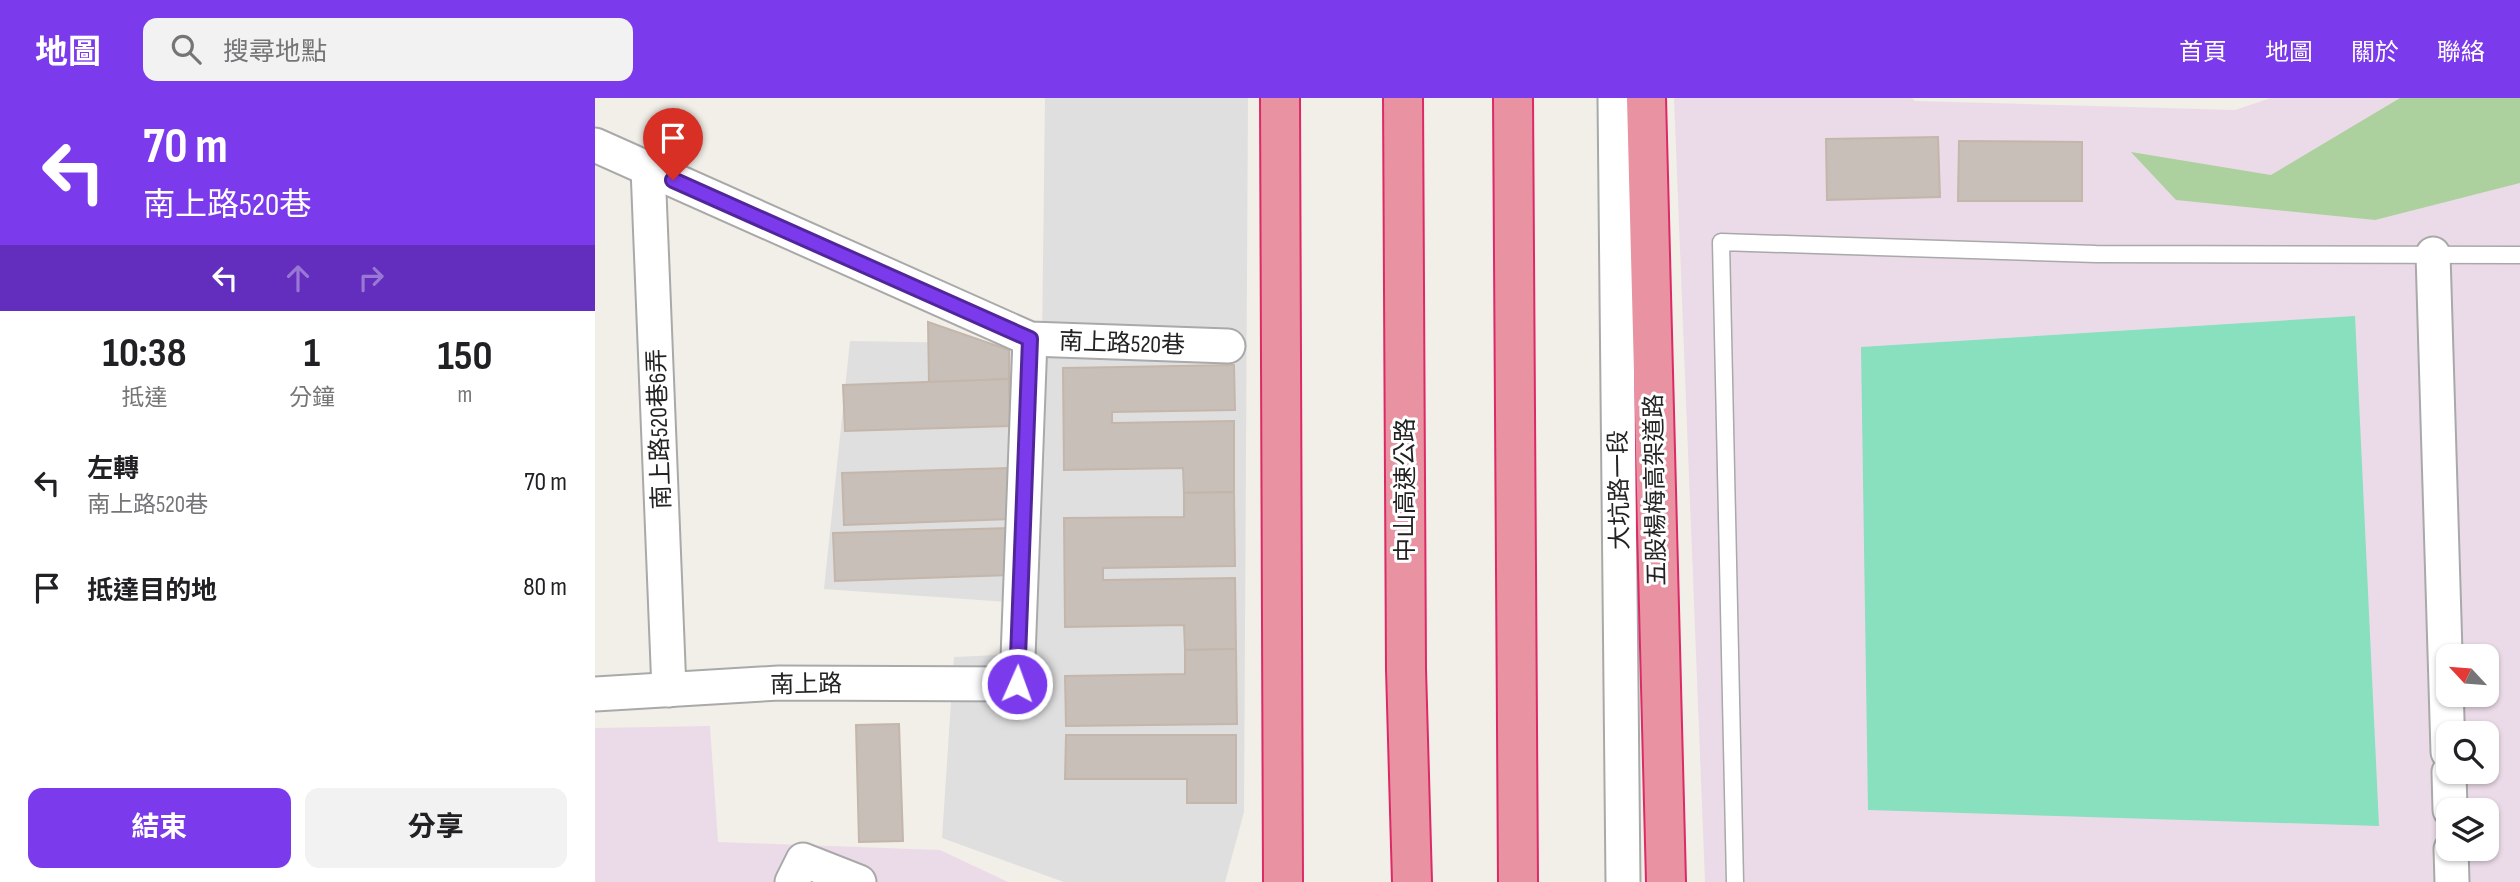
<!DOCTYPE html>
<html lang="zh-TW">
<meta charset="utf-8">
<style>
:root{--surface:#fff;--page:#f2f2f2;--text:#202124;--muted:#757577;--accent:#7c3aed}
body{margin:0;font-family:"Sofia Sans Condensed","Noto Sans TC",sans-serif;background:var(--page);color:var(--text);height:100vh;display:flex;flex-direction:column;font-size:26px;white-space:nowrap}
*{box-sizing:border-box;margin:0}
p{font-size:23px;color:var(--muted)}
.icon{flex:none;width:38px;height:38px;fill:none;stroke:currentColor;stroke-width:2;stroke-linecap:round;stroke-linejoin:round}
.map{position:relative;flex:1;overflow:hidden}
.panel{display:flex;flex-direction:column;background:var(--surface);width:595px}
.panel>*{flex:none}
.banner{background:#7c3aed;color:#fff;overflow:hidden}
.needle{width:46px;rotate:296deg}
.tools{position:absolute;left:1841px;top:546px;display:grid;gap:14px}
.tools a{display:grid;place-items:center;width:63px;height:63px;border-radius:14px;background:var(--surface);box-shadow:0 2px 5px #0004;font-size:35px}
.pin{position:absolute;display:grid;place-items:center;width:60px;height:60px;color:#fff;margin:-72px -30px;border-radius:50% 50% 50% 0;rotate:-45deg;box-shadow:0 0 7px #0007}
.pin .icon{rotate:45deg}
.me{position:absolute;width:77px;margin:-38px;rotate:2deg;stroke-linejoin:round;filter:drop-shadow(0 0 5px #0008)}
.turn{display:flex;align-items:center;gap:24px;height:147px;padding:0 28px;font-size:32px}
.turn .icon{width:91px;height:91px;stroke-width:2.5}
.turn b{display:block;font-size:49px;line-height:60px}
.lanes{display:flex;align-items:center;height:66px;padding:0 28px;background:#0003;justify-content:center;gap:35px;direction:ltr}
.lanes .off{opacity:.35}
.eta{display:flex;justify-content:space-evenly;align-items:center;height:119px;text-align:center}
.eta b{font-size:42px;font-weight:700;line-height:49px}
.action{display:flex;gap:14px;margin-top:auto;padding:14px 28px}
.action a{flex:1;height:80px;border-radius:14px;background:var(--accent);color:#fff;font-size:28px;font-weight:700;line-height:80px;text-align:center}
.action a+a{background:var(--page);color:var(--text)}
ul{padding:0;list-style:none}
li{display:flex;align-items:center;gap:21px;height:105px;padding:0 28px}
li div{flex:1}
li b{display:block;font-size:26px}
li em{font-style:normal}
header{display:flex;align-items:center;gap:42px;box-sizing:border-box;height:98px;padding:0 35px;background:var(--accent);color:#fff}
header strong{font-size:33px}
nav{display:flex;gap:38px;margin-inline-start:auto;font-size:24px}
.search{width:490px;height:63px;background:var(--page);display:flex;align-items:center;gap:18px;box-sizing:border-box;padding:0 24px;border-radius:14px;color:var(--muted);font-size:26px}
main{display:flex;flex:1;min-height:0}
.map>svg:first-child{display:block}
.residential{fill:#e0dfdf}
.industrial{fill:#ebdbe8;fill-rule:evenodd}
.forest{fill:#add19e}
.pitch{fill:#88e0be}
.building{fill:#c7bfb8;stroke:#c4b6ab;stroke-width:2}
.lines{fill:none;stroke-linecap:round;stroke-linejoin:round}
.service-casing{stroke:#a9a9a9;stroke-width:19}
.minor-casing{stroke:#a9a9a9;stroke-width:37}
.motorway-casing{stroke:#dc2a67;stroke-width:42}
.service{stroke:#fff;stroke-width:16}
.minor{stroke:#fff;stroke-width:33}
.motorway{stroke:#e892a2;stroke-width:38}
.route-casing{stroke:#51269a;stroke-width:18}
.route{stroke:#7c3aed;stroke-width:12}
.labels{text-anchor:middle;stroke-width:6;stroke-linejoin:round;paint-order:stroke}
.street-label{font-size:24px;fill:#222;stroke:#fff}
</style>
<header>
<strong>地圖</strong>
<div class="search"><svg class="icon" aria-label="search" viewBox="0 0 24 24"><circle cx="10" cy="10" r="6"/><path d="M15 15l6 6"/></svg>搜尋地點</div>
<nav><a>首頁</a><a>地圖</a><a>關於</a><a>聯絡</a></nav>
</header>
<main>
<section class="panel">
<div class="banner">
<div class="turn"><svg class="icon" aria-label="left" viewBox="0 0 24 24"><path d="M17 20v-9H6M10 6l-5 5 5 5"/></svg><div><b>70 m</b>南上路520巷</div></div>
<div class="lanes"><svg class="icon" aria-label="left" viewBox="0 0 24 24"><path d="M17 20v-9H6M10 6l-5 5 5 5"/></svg><svg class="icon off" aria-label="ahead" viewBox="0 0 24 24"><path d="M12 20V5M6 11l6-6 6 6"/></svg><svg class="icon off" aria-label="right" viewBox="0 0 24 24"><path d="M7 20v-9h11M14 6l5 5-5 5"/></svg></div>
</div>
<div class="eta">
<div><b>10:38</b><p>抵達</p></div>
<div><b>1</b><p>分鐘</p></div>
<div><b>150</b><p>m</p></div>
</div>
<ul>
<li><svg class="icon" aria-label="left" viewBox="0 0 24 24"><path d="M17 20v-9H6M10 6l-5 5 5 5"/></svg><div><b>左轉</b><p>南上路520巷</p></div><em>70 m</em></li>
<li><svg class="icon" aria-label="arrive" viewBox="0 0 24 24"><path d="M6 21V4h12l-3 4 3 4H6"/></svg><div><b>抵達目的地</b></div><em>80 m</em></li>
</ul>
<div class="action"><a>結束</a><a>分享</a></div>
</section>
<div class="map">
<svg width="1925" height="784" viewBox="0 0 1925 784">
<rect width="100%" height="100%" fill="#f2efe9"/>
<!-- residential -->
<polygon class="residential" points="450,0 653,0 649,714 630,784 469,784 347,740 359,559 423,556 426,505 229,491 255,243 447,246"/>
<!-- industrial -->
<g class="industrial">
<path d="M1079,0H1317L1320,3L1640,12L1676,0H1925V784H1110ZM1853,558H1892V597H1853ZM1853,635H1892V674H1853ZM1853,712H1892V751H1853Z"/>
<polygon points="115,628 123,744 345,752 413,784 0,784 0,630"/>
</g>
<!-- forest -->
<polygon class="forest" points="1805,0 1925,0 1925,85 1780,122 1581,102 1536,54 1676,77"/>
<!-- pitch -->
<polygon class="pitch" points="1760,218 1784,728 1273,712 1266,249"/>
<!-- building -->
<g class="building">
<polygon points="1343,39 1345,99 1232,102 1231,41"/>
<polygon points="1364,43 1487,44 1487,103 1363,103"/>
<polygon points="333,224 414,252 414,281 334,285"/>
<polygon points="639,267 640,312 517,314 517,325 639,323 639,394 589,395 588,370 469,372 468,270"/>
<polygon points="414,281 415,328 250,333 248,287"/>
<polygon points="415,370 417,421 249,427 247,375"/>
<polygon points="639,394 640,468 508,470 508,482 640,480 641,551 590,552 589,527 470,529 469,420 589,419 589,395"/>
<polygon points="415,430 416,477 240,483 238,435"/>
<polygon points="641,551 642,626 471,628 470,578 590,576 590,552"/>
<polygon points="304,626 308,743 264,744 261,627"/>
<polygon points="471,637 641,637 641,705 592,705 592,681 470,681"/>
</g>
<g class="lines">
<defs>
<polyline id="service" points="1140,784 1126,144 1501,156 1925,157"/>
<g id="minor">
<polyline points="1020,0 1028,784"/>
<polyline points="0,47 435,241 633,248"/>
<polyline points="53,70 74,592"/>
<polyline points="1838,156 1853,654"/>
<polyline points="0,596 184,585 422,586 435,241"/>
<polyline points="1854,674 1855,712"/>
<polyline points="1856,751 1857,784"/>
<polyline points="197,784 208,762 264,784"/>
</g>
<g id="motorway">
<polyline points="685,0 688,784"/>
<polyline points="808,0 811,571 817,784"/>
<polyline points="918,0 923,784"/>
<polyline points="1051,0 1071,784"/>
</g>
</defs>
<!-- service casing -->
<use href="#service" class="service-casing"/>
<!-- minor casing -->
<use href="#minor" class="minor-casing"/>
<!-- motorway casing -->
<use href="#motorway" class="motorway-casing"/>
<!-- service -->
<use href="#service" class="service"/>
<!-- minor -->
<use href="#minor" class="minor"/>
<!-- motorway -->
<use href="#motorway" class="motorway"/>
</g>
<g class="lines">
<defs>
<polyline id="route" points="78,82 435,241 422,586"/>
</defs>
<!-- route casing -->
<use href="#route" class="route-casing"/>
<!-- route -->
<use href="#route" class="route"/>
</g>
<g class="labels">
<!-- street labels -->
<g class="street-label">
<text transform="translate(527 245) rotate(2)" y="8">南上路520巷</text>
<text transform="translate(64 331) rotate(-92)" y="8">南上路520巷6弄</text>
<text transform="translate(810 392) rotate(-90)" y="8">中山高速公路</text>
<text transform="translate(1024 392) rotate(-91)" y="8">大坑路一段</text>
<text transform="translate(1060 392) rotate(-91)" y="8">五股楊梅高架道路</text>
<text transform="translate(211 586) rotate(-1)" y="8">南上路</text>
</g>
</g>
</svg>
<div class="tools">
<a><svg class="needle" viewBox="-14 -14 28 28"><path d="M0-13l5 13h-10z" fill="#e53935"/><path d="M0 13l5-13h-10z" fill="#757577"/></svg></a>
<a><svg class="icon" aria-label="search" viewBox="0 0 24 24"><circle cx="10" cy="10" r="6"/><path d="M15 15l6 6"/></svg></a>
<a><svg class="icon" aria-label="layers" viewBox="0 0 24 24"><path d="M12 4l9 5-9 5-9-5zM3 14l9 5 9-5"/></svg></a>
</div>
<div class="pin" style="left:78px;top:82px;background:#d93025"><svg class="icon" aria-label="arrive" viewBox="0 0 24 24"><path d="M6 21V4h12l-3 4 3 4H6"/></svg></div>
<svg class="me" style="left:422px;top:586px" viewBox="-20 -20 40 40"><circle r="17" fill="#7c3aed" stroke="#fff" stroke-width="3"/><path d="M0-11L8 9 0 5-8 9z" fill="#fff"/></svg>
</div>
</main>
